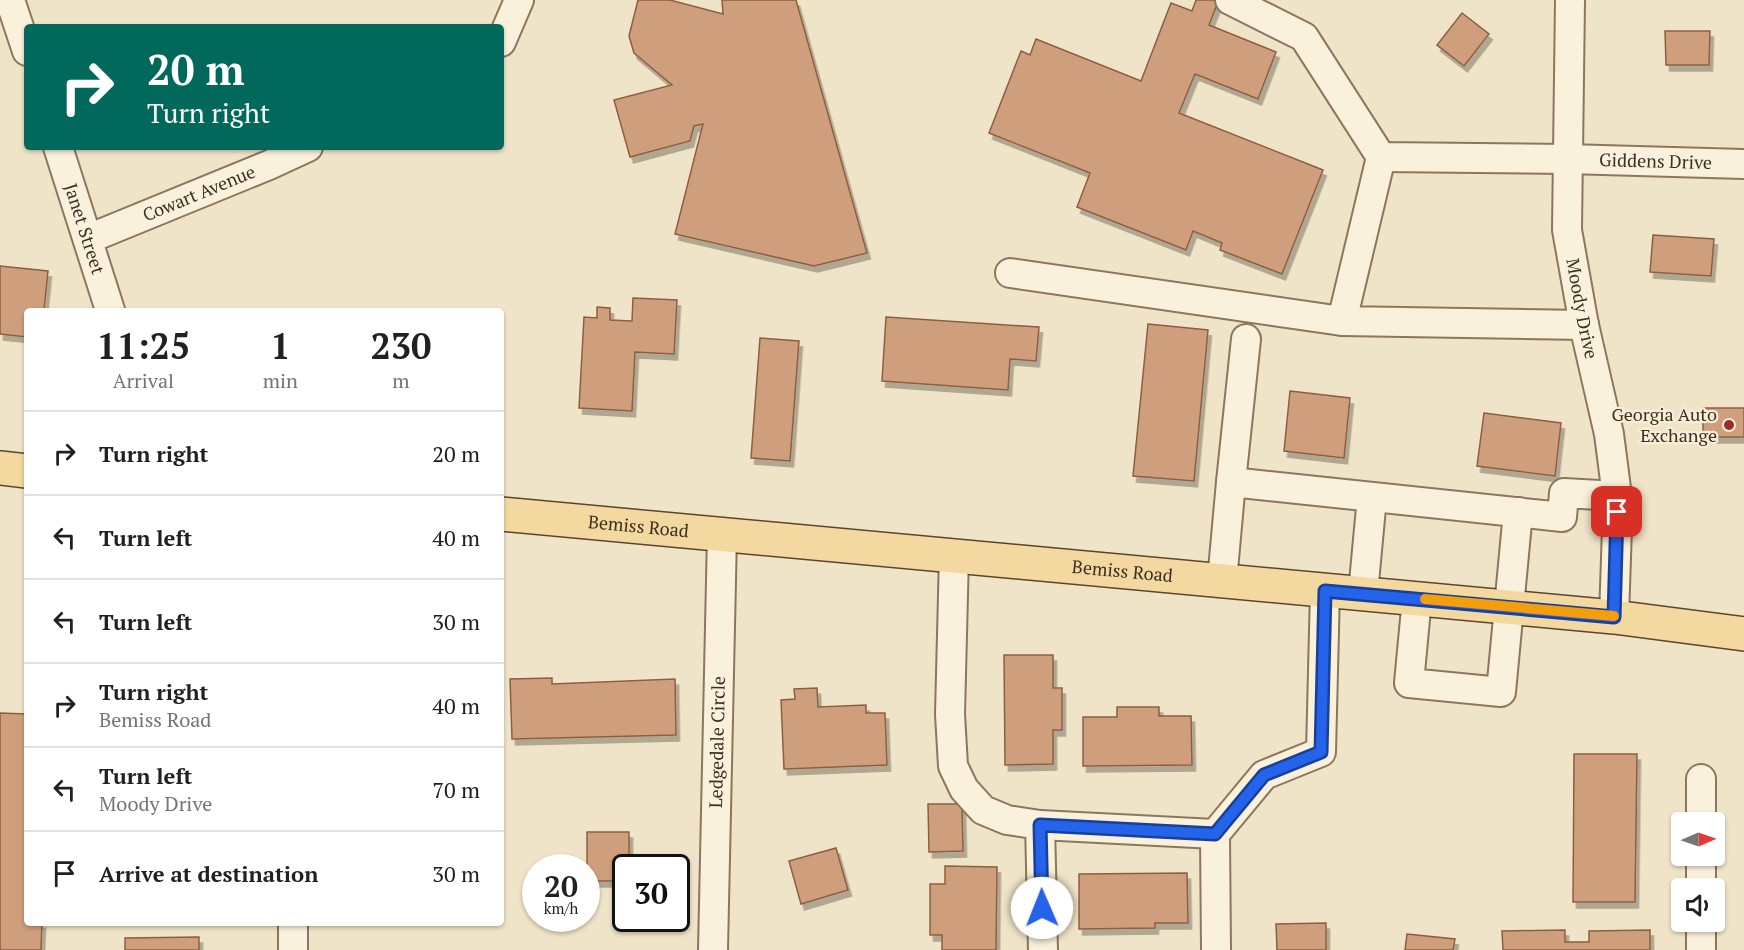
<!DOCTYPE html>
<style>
:root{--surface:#fff;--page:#f2f2f2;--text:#202124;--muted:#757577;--line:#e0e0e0}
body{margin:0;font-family:"PT Serif",serif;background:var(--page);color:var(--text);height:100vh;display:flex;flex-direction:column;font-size:22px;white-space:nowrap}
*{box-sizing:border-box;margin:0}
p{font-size:20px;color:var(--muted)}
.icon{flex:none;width:33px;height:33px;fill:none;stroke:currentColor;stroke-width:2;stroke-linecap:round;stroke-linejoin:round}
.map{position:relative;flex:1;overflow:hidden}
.side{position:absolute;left:24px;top:308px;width:480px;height:618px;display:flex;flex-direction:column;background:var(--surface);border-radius:6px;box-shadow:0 2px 4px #0004}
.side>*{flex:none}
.guide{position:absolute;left:24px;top:24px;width:480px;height:126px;border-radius:6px;box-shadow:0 2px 4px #0004;background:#00695c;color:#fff;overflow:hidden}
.needle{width:39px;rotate:88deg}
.controls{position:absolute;left:1671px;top:812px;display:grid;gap:12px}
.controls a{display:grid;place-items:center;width:54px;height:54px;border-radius:6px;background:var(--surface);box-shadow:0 2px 4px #0004;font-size:30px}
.speed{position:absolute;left:522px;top:854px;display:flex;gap:12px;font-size:30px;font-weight:700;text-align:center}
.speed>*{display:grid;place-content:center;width:78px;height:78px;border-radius:50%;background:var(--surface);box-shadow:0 2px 4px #0004;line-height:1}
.speed small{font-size:15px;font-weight:400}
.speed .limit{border:3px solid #111;border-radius:9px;background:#fff;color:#111}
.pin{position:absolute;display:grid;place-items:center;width:51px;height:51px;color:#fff;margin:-26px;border-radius:12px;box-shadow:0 3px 9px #0006}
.me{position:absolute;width:66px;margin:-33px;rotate:359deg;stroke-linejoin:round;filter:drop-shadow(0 0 4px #0008)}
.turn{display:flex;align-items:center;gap:21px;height:126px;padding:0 24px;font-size:27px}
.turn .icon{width:78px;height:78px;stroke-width:2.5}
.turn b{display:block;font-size:42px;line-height:51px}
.eta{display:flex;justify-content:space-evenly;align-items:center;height:102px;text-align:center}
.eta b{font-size:36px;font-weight:700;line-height:42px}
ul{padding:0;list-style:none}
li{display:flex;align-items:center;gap:18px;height:84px;padding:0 24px;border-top:2px solid var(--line)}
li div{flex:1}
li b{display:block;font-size:22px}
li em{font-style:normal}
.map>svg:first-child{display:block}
.building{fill:#cf9f7d;stroke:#8d5f41;stroke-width:1.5;filter:url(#shadow)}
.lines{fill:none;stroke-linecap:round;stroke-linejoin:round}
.minor-casing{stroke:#8d765c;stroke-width:32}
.major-casing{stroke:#5b4430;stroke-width:36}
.minor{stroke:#faf1dc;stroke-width:28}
.major{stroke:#f3d9a0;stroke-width:33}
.route-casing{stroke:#184099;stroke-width:15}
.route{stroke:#2563eb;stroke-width:10}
.slow{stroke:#f59e0b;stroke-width:10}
.poi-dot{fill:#9e2a2b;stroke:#f7eed8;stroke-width:2}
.labels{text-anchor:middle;stroke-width:4.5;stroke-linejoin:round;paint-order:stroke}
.street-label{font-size:18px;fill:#3d2e20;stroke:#f7eed8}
.poi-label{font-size:18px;fill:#3d2e20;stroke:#f7eed8;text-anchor:end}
</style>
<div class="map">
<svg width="1744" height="950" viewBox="0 0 1744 950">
<defs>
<filter id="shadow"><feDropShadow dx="3.5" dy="6" stdDeviation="0" flood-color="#0004"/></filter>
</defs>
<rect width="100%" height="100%" fill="#f0e4c8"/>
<!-- building -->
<g class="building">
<polygon points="638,0 670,0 723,14 722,0 796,0 867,253 814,266 675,234 703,124 694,126 690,141 630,157 614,100 672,85 634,53 629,36"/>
<polygon points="1196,0 1213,0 1218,2 1209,25 1276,52 1258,99 1195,74 1179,113 1323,170 1282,274 1220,250 1222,243 1193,231 1186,250 1077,207 1090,173 989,133 1021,51 1030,55 1036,39 1141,81 1171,3 1192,11"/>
<polygon points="1462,13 1489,34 1464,66 1437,45"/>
<polygon points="1665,31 1710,31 1709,65 1666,65"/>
<polygon points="1653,235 1714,239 1711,276 1650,272"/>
<polygon points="0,266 48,271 44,310 27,310 27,337 0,334"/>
<polygon points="633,298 677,300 674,354 635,352 632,411 579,408 584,317 597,318 597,307 610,308 610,320 632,321"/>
<polygon points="886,317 1039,327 1036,361 1010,359 1008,390 882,381"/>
<polygon points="1148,324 1208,330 1194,481 1133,476"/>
<polygon points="760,338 799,341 790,461 751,458"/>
<polygon points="1290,391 1350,398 1344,458 1284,451"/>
<rect x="1703" y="408" width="41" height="29"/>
<polygon points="1484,413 1561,423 1555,476 1477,466"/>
<polygon points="1004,655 1053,655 1053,688 1062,688 1062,730 1053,730 1053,764 1005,765"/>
<polygon points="552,678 552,684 675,679 676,735 512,739 510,679"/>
<polygon points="817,688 818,707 866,705 866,713 885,713 887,765 784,769 781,700 795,699 794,689"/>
<polygon points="1117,707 1159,707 1159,716 1191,716 1192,765 1083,766 1083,717 1117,717"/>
<polygon points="0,713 27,714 27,922 42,922 41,950 0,950"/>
<polygon points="1574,754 1637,754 1635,902 1573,902"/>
<polygon points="928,804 962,804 963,851 929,852"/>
<polygon points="587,832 629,832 629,857 639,857 639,867 626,867 626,881 587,881"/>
<polygon points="836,848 848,890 801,904 789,861"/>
<polygon points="945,866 997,867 996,950 942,950 942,935 930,935 930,884 945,884"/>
<polygon points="1187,873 1188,923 1155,923 1155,928 1079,929 1079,874"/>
<polygon points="1326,923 1326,950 1277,950 1276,924"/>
<polygon points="1565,930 1565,942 1589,942 1589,931 1650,930 1650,950 1503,950 1502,931"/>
<polygon points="1407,934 1455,939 1453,950 1405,950"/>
<polygon points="199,937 199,950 125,950 125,938"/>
</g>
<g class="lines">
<defs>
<g id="minor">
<polyline points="10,0 27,51"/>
<path id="s1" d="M1230,0L1304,37L1381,157L1567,159L1744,164"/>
<path id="s2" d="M1570,0L1567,230L1584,325L1609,434L1617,496V528L1614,617"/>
<polyline points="501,42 519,0"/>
<path id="s3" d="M58,147L110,310"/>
<polyline points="1381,157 1342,321 1584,325"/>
<path id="s4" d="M88,239L269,165L308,147"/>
<polyline points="1010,273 1342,321"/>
<polyline points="1246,339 1231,482 1562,517 1564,493 1617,496"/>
<polyline points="954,555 950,714 953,766 964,789 983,810 1007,820 1040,825 1043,950"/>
<polyline points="1222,581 1231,482"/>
<polyline points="1363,593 1372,497"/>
<polyline points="1417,598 1409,683 1501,692 1518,512"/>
<polyline points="1701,779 1701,822"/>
<polyline points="1040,825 1215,834"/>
<polyline points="1701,855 1701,888"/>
<polyline points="293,950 293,922"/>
<path id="s5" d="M713,950L722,534"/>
<polyline points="1216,950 1215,834 1264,775 1321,752 1325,590"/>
<polyline points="1701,950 1701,921"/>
</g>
<g id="major">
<polyline points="0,468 27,471"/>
<path id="s6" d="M501,514L1614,617L1744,634"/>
</g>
</defs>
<!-- minor casing -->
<use href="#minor" class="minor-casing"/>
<!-- major casing -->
<use href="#major" class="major-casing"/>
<!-- minor -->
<use href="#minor" class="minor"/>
<!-- major -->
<use href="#major" class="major"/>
</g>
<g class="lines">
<defs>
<polyline id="route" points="1042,908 1040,825 1215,834 1264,775 1321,752 1325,591 1614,617 1617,512"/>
</defs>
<!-- route casing -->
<use href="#route" class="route-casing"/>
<!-- route -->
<use href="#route" class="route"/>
<!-- slow -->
<polyline class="slow" points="1425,599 1614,616"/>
</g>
<!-- markers -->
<circle class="poi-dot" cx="1729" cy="425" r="6"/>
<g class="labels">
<!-- street labels -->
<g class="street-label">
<text dy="6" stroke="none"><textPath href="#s1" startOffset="500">Giddens Drive</textPath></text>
<text dy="6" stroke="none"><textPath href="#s4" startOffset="120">Cowart Avenue</textPath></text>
<text dy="6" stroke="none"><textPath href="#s3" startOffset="86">Janet Street</textPath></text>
<text dy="6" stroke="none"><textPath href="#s2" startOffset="310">Moody Drive</textPath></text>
<text dy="6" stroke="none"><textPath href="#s6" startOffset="138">Bemiss Road</textPath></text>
<text dy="6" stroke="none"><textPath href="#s6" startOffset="624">Bemiss Road</textPath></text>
<text dy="6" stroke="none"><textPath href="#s5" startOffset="208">Ledgedale Circle</textPath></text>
</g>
<!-- poi labels -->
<g class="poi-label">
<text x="1717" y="421">Georgia Auto<tspan x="1717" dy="21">Exchange</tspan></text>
</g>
</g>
</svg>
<div class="controls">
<a><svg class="needle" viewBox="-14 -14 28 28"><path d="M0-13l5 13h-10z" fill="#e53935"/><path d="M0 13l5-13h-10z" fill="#757577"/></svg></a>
<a><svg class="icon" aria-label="sound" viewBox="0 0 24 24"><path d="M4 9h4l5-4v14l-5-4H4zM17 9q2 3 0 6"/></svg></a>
</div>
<div class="speed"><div>20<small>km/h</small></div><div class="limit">30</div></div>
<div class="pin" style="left:1617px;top:512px;background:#d93025"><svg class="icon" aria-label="arrive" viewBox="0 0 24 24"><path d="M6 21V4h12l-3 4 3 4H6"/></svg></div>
<svg class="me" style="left:1042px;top:908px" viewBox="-20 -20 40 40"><circle r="19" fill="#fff"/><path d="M0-13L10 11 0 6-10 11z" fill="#2563eb"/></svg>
<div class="guide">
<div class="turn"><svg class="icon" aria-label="right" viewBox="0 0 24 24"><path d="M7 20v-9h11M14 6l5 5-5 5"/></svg><div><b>20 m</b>Turn right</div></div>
</div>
<section class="side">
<div class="eta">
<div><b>11:25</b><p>Arrival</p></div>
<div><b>1</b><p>min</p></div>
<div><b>230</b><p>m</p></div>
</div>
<ul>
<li><svg class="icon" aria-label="right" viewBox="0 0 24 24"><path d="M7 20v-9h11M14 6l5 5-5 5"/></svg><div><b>Turn right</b></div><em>20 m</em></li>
<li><svg class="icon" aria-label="left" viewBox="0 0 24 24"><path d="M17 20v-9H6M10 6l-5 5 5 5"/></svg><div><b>Turn left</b></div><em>40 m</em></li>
<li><svg class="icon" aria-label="left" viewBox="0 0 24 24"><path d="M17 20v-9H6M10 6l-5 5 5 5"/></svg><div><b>Turn left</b></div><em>30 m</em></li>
<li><svg class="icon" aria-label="right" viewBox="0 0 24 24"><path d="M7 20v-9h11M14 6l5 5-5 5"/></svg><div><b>Turn right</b><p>Bemiss Road</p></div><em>40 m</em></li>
<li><svg class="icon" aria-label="left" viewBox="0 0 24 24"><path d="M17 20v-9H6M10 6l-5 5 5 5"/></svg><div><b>Turn left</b><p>Moody Drive</p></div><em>70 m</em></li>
<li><svg class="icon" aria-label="arrive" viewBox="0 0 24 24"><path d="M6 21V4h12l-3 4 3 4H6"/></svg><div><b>Arrive at destination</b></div><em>30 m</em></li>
</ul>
</section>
</div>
